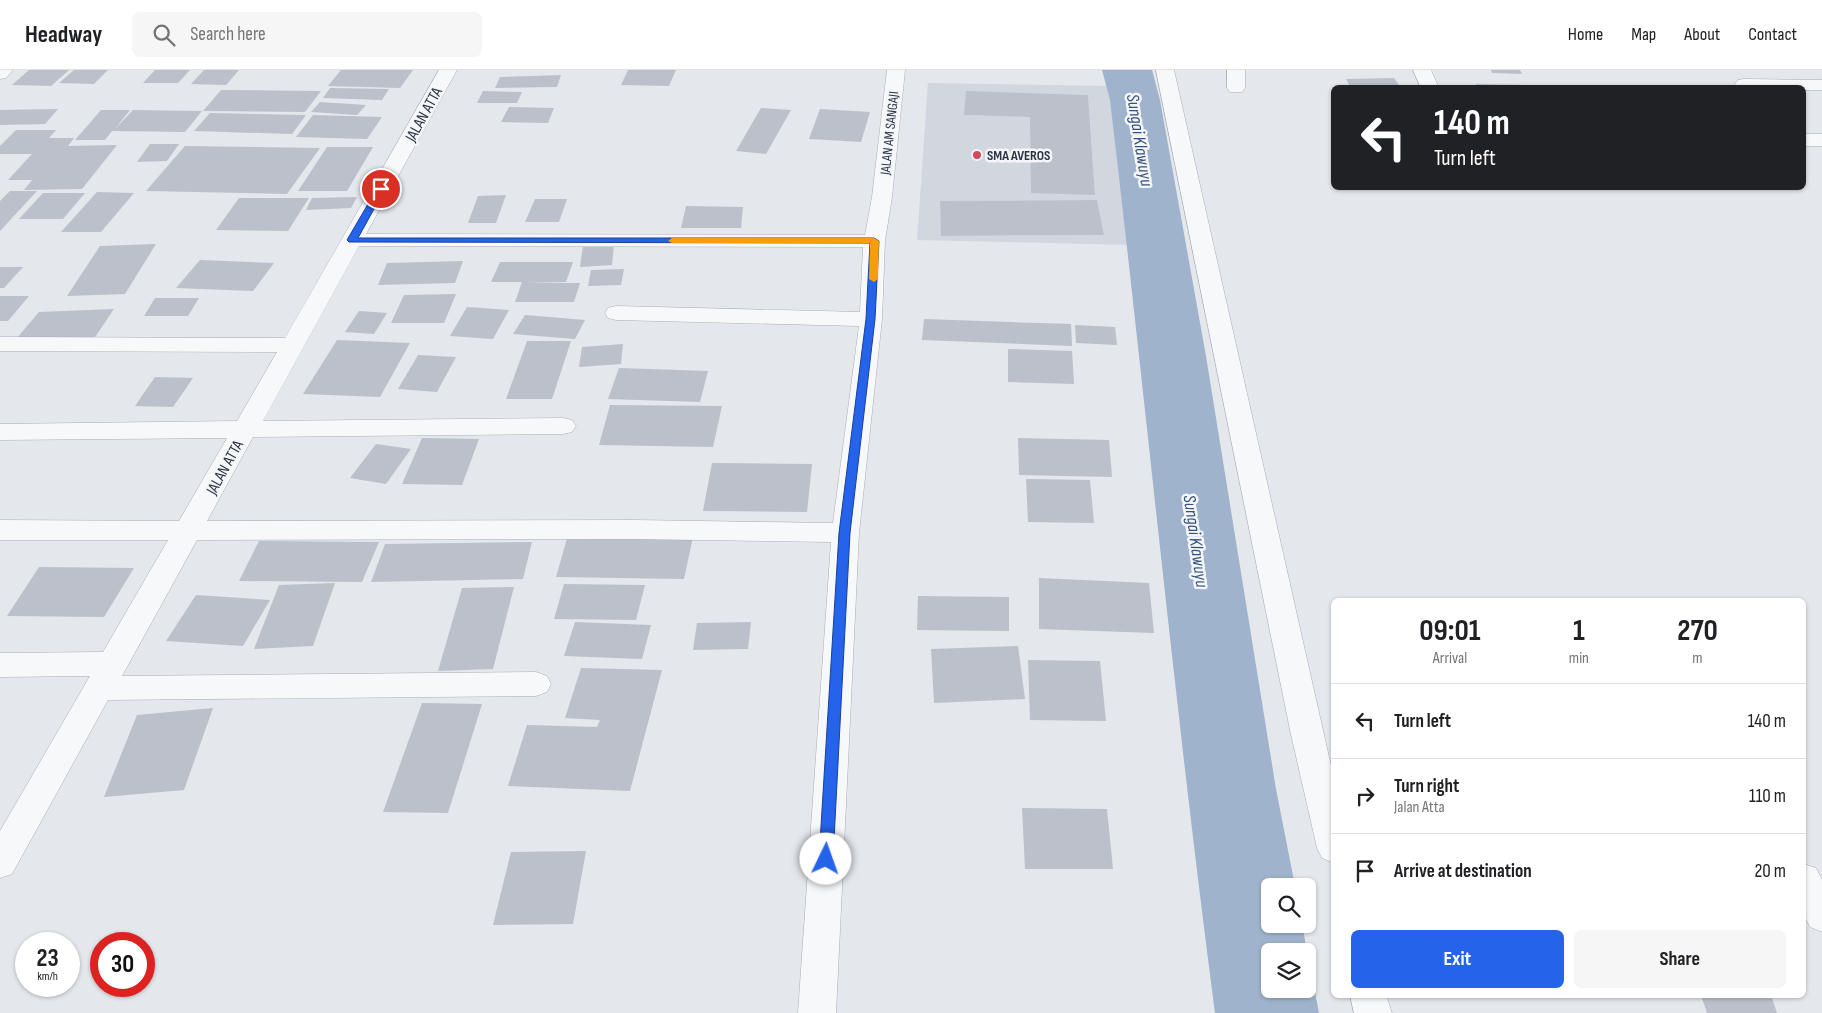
<!DOCTYPE html>
<style>
:root{--surface:#fff;--page:#f6f6f6;--text:#202124;--muted:#757577;--line:#e0e0e0;--accent:#2563eb}
body{margin:0;font-family:"Sofia Sans Condensed",sans-serif;background:var(--page);color:var(--text);height:100vh;display:flex;flex-direction:column;font-size:19px;white-space:nowrap}
*{box-sizing:border-box;margin:0}
p{font-size:16px;color:var(--muted)}
.icon{flex:none;width:28px;height:28px;fill:none;stroke:currentColor;stroke-width:2;stroke-linecap:round;stroke-linejoin:round}
.map{position:relative;flex:1;overflow:hidden}
.drawer{position:absolute;left:1331px;top:528px;width:475px;height:400px;display:flex;flex-direction:column;background:var(--surface);border-radius:8px;box-shadow:0 1px 4px #0004}
.drawer>*{flex:none}
.banner{position:absolute;left:1331px;top:15px;width:475px;height:105px;border-radius:8px;box-shadow:0 1px 4px #0004;background:#202124;color:#fff;overflow:hidden}
.controls{position:absolute;left:1261px;top:808px;display:grid;gap:10px}
.controls a{display:grid;place-items:center;width:55px;height:55px;border-radius:8px;background:var(--surface);box-shadow:0 1px 4px #0004;font-size:25px}
.speed{position:absolute;left:15px;top:862px;display:flex;gap:10px;font-size:25px;font-weight:700;text-align:center}
.speed>*{display:grid;place-content:center;width:65px;height:65px;border-radius:50%;background:var(--surface);box-shadow:0 1px 4px #0004;line-height:1}
.speed small{font-size:12px;font-weight:400}
.speed .limit{border:8px solid #d22;background:#fff;color:#111}
.pin{position:absolute;display:grid;place-items:center;width:42px;height:42px;color:#fff;margin:-21px;border:2px solid #fff;border-radius:50%;box-shadow:0 1px 5px #0007}
.me{position:absolute;width:55px;margin:-28px;rotate:3deg;stroke-linejoin:round;filter:drop-shadow(0 0 4px #0008)}
.turn{display:flex;align-items:center;gap:18px;height:105px;padding:0 20px;font-size:22px}
.turn .icon{width:65px;height:65px;stroke-width:2.5}
.turn b{display:block;font-size:35px;line-height:42px}
.eta{display:flex;justify-content:space-evenly;align-items:center;height:85px;text-align:center}
.eta b{font-size:30px;font-weight:700;line-height:35px}
.action{display:flex;gap:10px;margin-top:auto;padding:10px 20px}
.action a{flex:1;height:58px;border-radius:8px;background:var(--accent);color:#fff;font-size:20px;font-weight:700;line-height:58px;text-align:center}
.action a+a{background:var(--page);color:var(--text)}
ul{padding:0;list-style:none}
li{display:flex;align-items:center;gap:15px;height:75px;padding:0 20px;border-top:1px solid var(--line)}
li div{flex:1}
li b{display:block;font-size:19px}
li em{font-style:normal}
header{display:flex;align-items:center;gap:30px;box-sizing:border-box;height:70px;padding:0 25px;background:var(--surface);border-bottom:1px solid var(--line)}
header strong{font-size:24px}
nav{display:flex;gap:28px;margin-inline-start:auto;font-size:18px}
.search{width:350px;height:45px;background:var(--page);display:flex;align-items:center;gap:12px;box-sizing:border-box;padding:0 18px;border-radius:8px;color:var(--muted);font-size:19px}
.map>svg:first-child{display:block}
.built{fill:#d2d6de;fill-rule:evenodd}
.lines{fill:none;stroke-linecap:round;stroke-linejoin:round}
.river{fill:#9fb4cc;fill-rule:evenodd}
.building{fill:#bbc0ca}
.minor-casing{stroke:#a9aeb7;stroke-width:1}
.minor{fill:#f7f8fa;fill-rule:evenodd}
.route{fill:#2563eb;stroke:#184099}
.slow{fill:#f59e0b}
.poi-dot{fill:#d1495b;stroke:#f4f6f9;stroke-width:2}
.labels{text-anchor:middle;stroke-width:5;stroke-linejoin:round;paint-order:stroke}
.far-street-label{font-size:14px;fill:#2b3445;stroke:#f4f6f9}
.far-poi-label{font-size:14px;font-weight:bold;fill:#2b3445;stroke:#f4f6f9;text-anchor:start}
.street-label{font-size:16px;fill:#2b3445;stroke:#f4f6f9}
.water-label{font-size:18px;font-style:italic;fill:#34527a;stroke:#f4f6f9}
</style>
<header>
<strong>Headway</strong>
<div class="search"><svg class="icon" aria-label="search" viewBox="0 0 24 24"><circle cx="10" cy="10" r="6"/><path d="M15 15l6 6"/></svg>Search here</div>
<nav><a>Home</a><a>Map</a><a>About</a><a>Contact</a></nav>
</header>
<div class="map">
<svg width="1822" height="943" viewBox="0 0 1822 943">
<rect width="100%" height="100%" fill="#e4e7ec"/>
<!-- built -->
<path class="built" d="M928,13L1111,16L1131,175L917,170ZM966,22L1088,25L1095,125L1030,47L965,45ZM1097,130L1104,165L941,166L940,131Z"/>
<g class="lines">
<!-- river -->
<path class="river" d="M1102,0H1152L1160,30L1206,286L1276,719L1295,816H1270V854H1302L1307,881H1270V919H1308V884L1319,943H1215C1175,639 1146,334 1110,30Z"/>
</g>
<!-- building -->
<g class="building">
<polygon points="29,0 69,0 51,16 12,15"/>
<polygon points="74,0 108,0 94,14 59,13"/>
<polygon points="155,0 190,0 178,13 143,13"/>
<polygon points="204,0 239,0 226,15 191,14"/>
<polygon points="341,0 413,0 400,18 328,16"/>
<polygon points="628,0 676,0 669,16 621,15"/>
<polygon points="1491,0 1520,0 1522,4 1492,3"/>
<polygon points="561,5 557,17 495,18 500,7"/>
<polygon points="1394,8 1401,18 1351,18 1346,9"/>
<polygon points="1476,14 1530,15 1531,18 1478,18"/>
<polygon points="330,18 389,19 382,30 323,28"/>
<polygon points="221,20 321,21 305,42 203,41"/>
<polygon points="483,21 522,22 517,33 477,33"/>
<polygon points="966,21 1088,25 1095,125 1031,123 1030,47 964,45"/>
<polygon points="320,32 366,35 357,45 311,42"/>
<polygon points="509,37 554,38 548,53 501,52"/>
<polygon points="761,38 791,40 766,84 736,81"/>
<polygon points="58,39 45,54 0,55 0,40"/>
<polygon points="820,39 870,42 861,72 809,69"/>
<polygon points="101,40 130,40 114,60 133,40 202,41 185,62 112,61 105,70 75,70"/>
<polygon points="210,43 306,45 292,64 194,61"/>
<polygon points="313,45 382,47 367,69 296,67"/>
<polygon points="16,60 56,60 49,68 74,68 68,76 117,75 82,119 24,120 32,110 8,110 32,84 0,84 0,76"/>
<polygon points="150,74 179,74 167,91 137,92"/>
<polygon points="185,76 320,78 287,124 146,121"/>
<polygon points="327,77 373,77 347,121 298,121"/>
<polygon points="10,121 37,121 0,161 0,131"/>
<polygon points="97,122 134,123 101,162 61,162"/>
<polygon points="43,123 85,123 63,149 19,149"/>
<polygon points="506,125 496,153 468,153 478,126"/>
<polygon points="357,127 351,138 306,140 312,128"/>
<polygon points="239,128 309,128 288,161 216,160"/>
<polygon points="535,129 567,129 559,152 525,152"/>
<polygon points="1097,130 1104,165 941,166 940,131"/>
<polygon points="686,136 743,137 741,158 681,158"/>
<polygon points="156,174 125,224 67,226 100,176"/>
<polygon points="614,174 612,195 580,197 583,176"/>
<polygon points="200,190 274,193 253,221 176,218"/>
<polygon points="463,191 455,213 378,215 387,193"/>
<polygon points="500,192 573,192 566,212 526,213 580,213 574,232 515,232 522,212 491,212"/>
<polygon points="0,197 23,197 4,218 0,218"/>
<polygon points="624,199 621,215 588,216 591,200"/>
<polygon points="456,224 444,253 391,253 404,225"/>
<polygon points="0,226 29,226 8,251 0,251"/>
<polygon points="155,228 199,228 188,246 144,246"/>
<polygon points="467,237 509,240 493,269 450,266"/>
<polygon points="114,239 95,267 17,268 39,242"/>
<polygon points="359,241 387,243 374,264 345,262"/>
<polygon points="525,245 585,250 575,269 513,264"/>
<polygon points="924,249 1071,254 1072,276 922,270"/>
<polygon points="1075,255 1115,257 1117,275 1076,273"/>
<polygon points="337,270 410,273 380,327 303,324"/>
<polygon points="527,271 571,271 552,329 506,329"/>
<polygon points="623,274 621,294 579,297 582,277"/>
<polygon points="1008,279 1072,281 1074,314 1008,312"/>
<polygon points="418,285 456,287 437,322 398,319"/>
<polygon points="619,298 708,301 700,332 608,329"/>
<polygon points="155,307 193,308 173,337 135,336"/>
<polygon points="610,335 722,336 713,377 599,375"/>
<polygon points="422,368 479,369 462,415 402,414"/>
<polygon points="1018,368 1109,370 1112,407 1019,405"/>
<polygon points="376,374 411,379 386,414 350,408"/>
<polygon points="712,393 812,394 807,442 703,441"/>
<polygon points="1026,409 1090,410 1094,453 1028,452"/>
<polygon points="568,465 693,467 684,509 556,507"/>
<polygon points="259,471 379,472 362,512 239,511"/>
<polygon points="532,472 523,509 371,512 385,474"/>
<polygon points="39,497 134,498 104,547 7,546"/>
<polygon points="1039,508 1149,513 1154,563 1039,559"/>
<polygon points="335,513 313,576 254,579 279,515"/>
<polygon points="564,514 645,515 636,550 554,549"/>
<polygon points="514,517 493,599 438,601 462,518"/>
<polygon points="196,525 270,530 243,576 166,571"/>
<polygon points="918,526 1009,527 1009,561 917,560"/>
<polygon points="575,552 651,555 642,589 564,586"/>
<polygon points="751,552 748,579 693,580 697,553"/>
<polygon points="1018,576 1025,629 934,633 931,579"/>
<polygon points="1028,590 1100,591 1106,651 1030,650"/>
<polygon points="581,598 662,600 630,721 508,716 527,655 597,657 600,650 565,648"/>
<polygon points="422,633 482,634 448,743 383,742"/>
<polygon points="213,638 184,720 104,727 137,645"/>
<polygon points="1022,738 1107,739 1113,799 1025,799"/>
<polygon points="586,781 573,854 493,855 511,782"/>
<polygon points="1701,925 1771,925 1777,943 1707,943"/>
</g>
<g class="lines">
<defs>
<g id="minor">
<polygon points="0,0 13,0 6,8 0,9"/>
<path d="M439,0H457L366,164L865,165L872,127L887,0H905L892,127L885,171L882,249L859,463L836,943H798L831,472L634,469L197,470L122,606L536,602L547,606L551,614L547,622L536,626L108,630L12,804L0,808V761L90,606L0,607V583L103,582L168,470H0V450L179,451L227,368L0,370V354L237,351L277,282L0,281V267L285,268ZM359,176L863,177L860,242L616,236L608,238L605,243L608,248L616,250L859,256L833,453L634,450L207,451L253,367L563,364L572,362L576,356L572,350L563,348L263,351Z"/>
<polygon points="1156,0 1174,0 1334,709 1334,793 1322,788 1317,778 1290,660"/>
<polygon points="1227,0 1245,0 1245,18 1242,22 1230,22 1227,18"/>
<polygon points="1413,0 1431,0 1439,18 1421,18"/>
<polygon points="1744,9 1822,10 1822,20 1804,20 1804,18 1737,18 1735,14 1738,10"/>
<rect x="1804" y="64" width="18" height="12"/>
<polygon points="1804,794 1816,798 1822,810 1822,862 1810,857 1804,845"/>
<polygon points="1350,925 1386,925 1392,943 1354,943"/>
</g>
</defs>
<!-- minor casing -->
<use href="#minor" class="minor-casing"/>
<!-- minor -->
<use href="#minor" class="minor"/>
</g>
<!-- route -->
<polygon class="route" points="378,117 385,119 358,168 874,168 879,171 875,249 850,463 833,789 831,794 826,796 821,794 819,789 839,463 866,249 870,173 349,172 347,170"/>
<!-- slow -->
<polygon class="slow" points="874,168 879,171 878,209 874,212 869,209 870,173 672,173 668,171 672,168"/>
<!-- markers -->
<circle class="poi-dot" cx="977" cy="85" r="5"/>
<g class="labels">
<!-- far-street labels -->
<g class="far-street-label">
<text transform="translate(889 63) rotate(-84)" y="5">JALAN AM SANGAJI</text>
</g>
<!-- far-poi labels -->
<g class="far-poi-label">
<text x="987" y="90">SMA AVEROS</text>
</g>
<!-- street labels -->
<g class="street-label">
<text transform="translate(423 44) rotate(-61)" y="6">JALAN ATTA</text>
<text transform="translate(224 397) rotate(-61)" y="6">JALAN ATTA</text>
</g>
<!-- water labels -->
<g class="water-label">
<text transform="translate(1140 70) rotate(81)" y="6">Sungai Klawuyu</text>
<text transform="translate(1196 471) rotate(82)" y="6">Sungai Klawuyu</text>
</g>
</g>
</svg>
<div class="controls">
<a><svg class="icon" aria-label="search" viewBox="0 0 24 24"><circle cx="10" cy="10" r="6"/><path d="M15 15l6 6"/></svg></a>
<a><svg class="icon" aria-label="layers" viewBox="0 0 24 24"><path d="M12 4l9 5-9 5-9-5zM3 14l9 5 9-5"/></svg></a>
</div>
<div class="speed"><div>23<small>km/h</small></div><div class="limit">30</div></div>
<div class="pin" style="left:381px;top:119px;background:#d93025"><svg class="icon" aria-label="arrive" viewBox="0 0 24 24"><path d="M6 21V4h12l-3 4 3 4H6"/></svg></div>
<svg class="me" style="left:826px;top:789px" viewBox="-20 -20 40 40"><circle r="19" fill="#fff"/><path d="M0-13L10 11 0 6-10 11z" fill="#2563eb"/></svg>
<div class="banner">
<div class="turn"><svg class="icon" aria-label="left" viewBox="0 0 24 24"><path d="M17 20v-9H6M10 6l-5 5 5 5"/></svg><div><b>140 m</b>Turn left</div></div>
</div>
<section class="drawer">
<div class="eta">
<div><b>09:01</b><p>Arrival</p></div>
<div><b>1</b><p>min</p></div>
<div><b>270</b><p>m</p></div>
</div>
<ul>
<li><svg class="icon" aria-label="left" viewBox="0 0 24 24"><path d="M17 20v-9H6M10 6l-5 5 5 5"/></svg><div><b>Turn left</b></div><em>140 m</em></li>
<li><svg class="icon" aria-label="right" viewBox="0 0 24 24"><path d="M7 20v-9h11M14 6l5 5-5 5"/></svg><div><b>Turn right</b><p>Jalan Atta</p></div><em>110 m</em></li>
<li><svg class="icon" aria-label="arrive" viewBox="0 0 24 24"><path d="M6 21V4h12l-3 4 3 4H6"/></svg><div><b>Arrive at destination</b></div><em>20 m</em></li>
</ul>
<div class="action"><a>Exit</a><a>Share</a></div>
</section>
</div>
